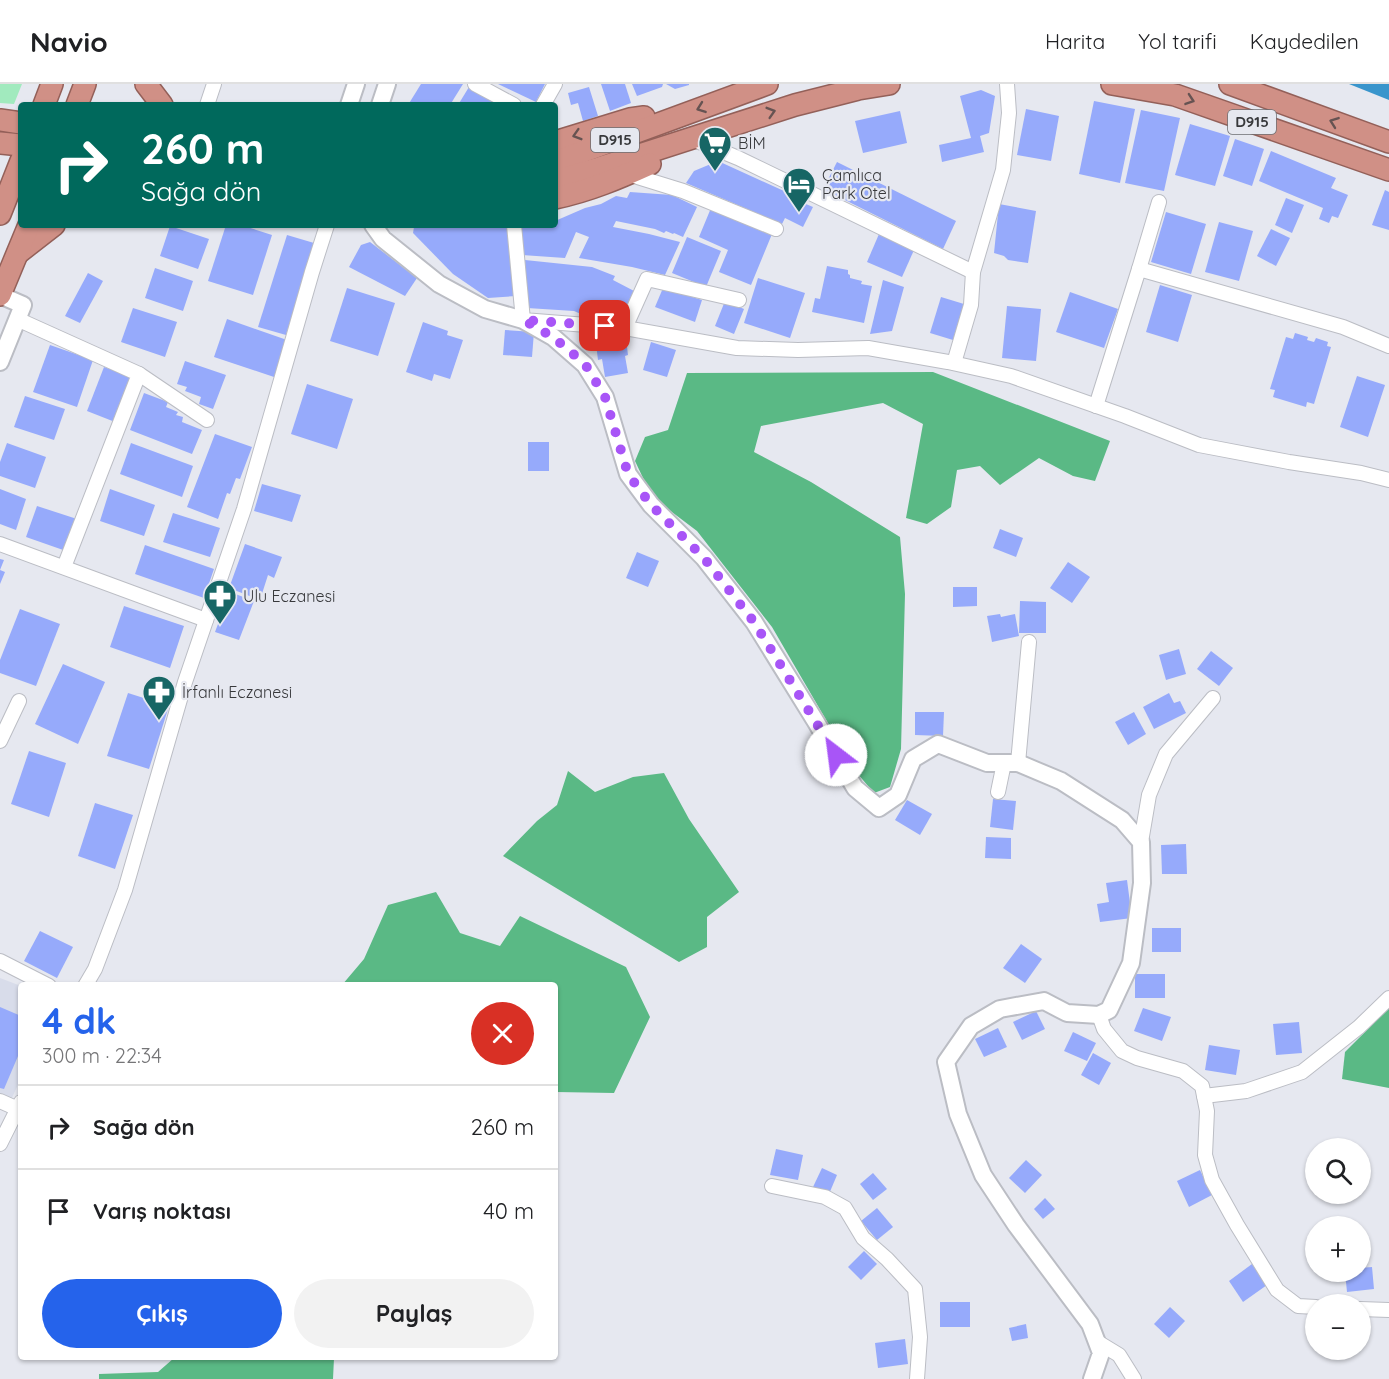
<!DOCTYPE html>
<html lang="tr">
<meta charset="utf-8">
<style>
:root{--surface:#fff;--page:#f2f2f2;--text:#202124;--muted:#757577;--line:#e0e0e0;--accent:#2563eb}
body{margin:0;font-family:Quicksand,sans-serif;background:var(--page);color:var(--text);height:100vh;display:flex;flex-direction:column;font-size:22px;white-space:nowrap}
*{box-sizing:border-box;margin:0}
p{font-size:20px;color:var(--muted)}
.icon{flex:none;width:33px;height:33px;fill:none;stroke:currentColor;stroke-width:2;stroke-linecap:round;stroke-linejoin:round}
.map{position:relative;flex:1;overflow:hidden}
.drawer{position:absolute;left:18px;top:898px;width:540px;height:378px;display:flex;flex-direction:column;background:var(--surface);border-radius:6px;box-shadow:0 2px 4px #0004}
.drawer>*{flex:none}
.top-card{position:absolute;left:18px;top:18px;width:540px;height:126px;border-radius:6px;box-shadow:0 2px 4px #0004;background:#00695c;color:#fff;overflow:hidden}
.controls{position:absolute;left:1305px;top:1054px;display:grid;gap:12px}
.controls a{display:grid;place-items:center;width:66px;height:66px;border-radius:50%;background:var(--surface);box-shadow:0 2px 4px #0004;font-size:30px}
.pin{position:absolute;display:grid;place-items:center;width:51px;height:51px;color:#fff;margin:-26px;border-radius:12px;box-shadow:0 3px 9px #0006}
.me{position:absolute;width:66px;margin:-33px;rotate:330deg;stroke-linejoin:round;filter:drop-shadow(0 0 4px #0008)}
.turn{display:flex;align-items:center;gap:21px;height:126px;padding:0 24px;font-size:27px}
.turn .icon{width:78px;height:78px;stroke-width:2.5}
.turn b{display:block;font-size:42px;line-height:51px}
.round{display:grid;place-items:center;flex:none;width:63px;height:63px;border-radius:32px;background:var(--page)}
.summary{display:flex;align-items:center;justify-content:space-between;height:102px;padding:0 24px}
h1{font-size:36px;font-weight:700;line-height:45px;color:var(--accent)}
.button{display:flex;gap:12px;margin-top:auto;padding:12px 24px}
.button a{flex:1;height:69px;border-radius:36px;background:var(--accent);color:#fff;font-size:24px;font-weight:700;line-height:69px;text-align:center}
.button a+a{background:var(--page);color:var(--text)}
ul{padding:0;list-style:none}
li{display:flex;align-items:center;gap:18px;height:84px;padding:0 24px;border-top:2px solid var(--line)}
li div{flex:1}
li b{display:block;font-size:22px}
li em{font-style:normal}
header{display:flex;align-items:center;gap:36px;box-sizing:border-box;height:84px;padding:0 30px;background:var(--surface);border-bottom:2px solid var(--line)}
header strong{font-size:28px}
nav{display:flex;gap:33px;margin-inline-start:auto;font-size:21px}
.map>svg:first-child{display:block}
.built{fill:#d8dcea}
.green{fill:#a1eabe}
.forest{fill:#5ab985}
.water{fill:#3995cc}
.building{fill:#96aafb}
.lines{fill:none;stroke-linecap:round;stroke-linejoin:round}
.minor-casing{stroke:#bbbdc4;stroke-width:16}
.tertiary-casing{stroke:#bbbdc4;stroke-width:20}
.trunk-casing{stroke:#936059;stroke-width:24}
.minor{stroke:#fff;stroke-width:14}
.tertiary{stroke:#fff;stroke-width:16}
.trunk{stroke:#d09086;stroke-width:21}
.oneway{stroke:#665352}
.route{stroke:#a855f7;stroke-width:10;stroke-dasharray:0 18}
.labels{text-anchor:middle;stroke-width:4.5;stroke-linejoin:round;paint-order:stroke}
.shield{fill:#e6e8f0;stroke:#6c6e72;stroke-width:1.5}
.shield-label{font-size:15px;font-weight:bold;fill:#38393c}
.poi-label{font-size:16px;fill:#38393c;stroke:#e6e8f0;text-anchor:start}
</style>
<header>
<strong>Navio</strong>
<nav><a>Harita</a><a>Yol tarifi</a><a>Kaydedilen</a></nav>
</header>
<div class="map">
<svg width="1389" height="1295" viewBox="0 0 1389 1295">
<rect width="100%" height="100%" fill="#e6e8f0"/>
<!-- built -->
<polygon class="built" points="0,894 21,902 21,994 11,1016 0,1010"/>
<!-- green -->
<polygon class="green" points="0,0 22,0 14,20 0,19"/>
<!-- forest -->
<g class="forest">
<polygon points="933,288 1110,357 1095,397 1073,392 1039,374 1000,401 980,382 957,386 951,423 927,440 906,434 923,340 883,319 761,342 754,368 811,398 900,453 905,510 901,665 890,703 874,709 857,689 772,543 697,447 652,413 635,377 645,353 668,346 687,289"/>
<polygon points="568,687 595,708 633,693 664,689 689,735 739,808 707,833 707,863 679,878 503,772 537,737 557,721"/>
<polygon points="436,808 460,849 500,862 520,832 626,883 650,933 614,1009 556,1008 555,1009 555,902 342,901 364,875 388,821"/>
<polygon points="1389,924 1389,1004 1342,995 1345,968"/>
<polygon points="174,1274 334,1274 333,1295 99,1295 99,1290 158,1288"/>
</g>
<!-- water -->
<polygon class="water" points="1349,0 1389,0 1389,16"/>
<!-- building -->
<g class="building">
<polygon points="421,0 463,0 450,21 408,21"/>
<polygon points="498,0 545,0 536,18"/>
<polygon points="601,0 625,0 631,19 610,27"/>
<polygon points="632,0 663,0 662,3 637,12"/>
<polygon points="666,0 689,0 689,1 675,5"/>
<polygon points="469,3 500,21 458,21"/>
<polygon points="589,3 598,32 583,37 578,19 571,21 568,9"/>
<polygon points="981,6 995,12 989,49 980,52 984,68 942,78 939,61 971,54 960,12"/>
<polygon points="1094,17 1135,25 1120,99 1079,90"/>
<polygon points="1026,25 1059,32 1051,77 1017,71"/>
<polygon points="1141,26 1180,34 1164,107 1125,99"/>
<polygon points="900,27 907,59 863,69 855,37"/>
<polygon points="1190,40 1230,52 1215,102 1175,91"/>
<polygon points="1235,55 1264,65 1252,102 1223,92"/>
<polygon points="1271,67 1336,94 1331,104 1348,111 1338,134 1332,132 1329,139 1319,135 1323,124 1259,97"/>
<polygon points="718,77 795,112 794,115 813,123 803,143 785,134 782,140 686,99 694,87"/>
<polygon points="837,78 956,137 943,165 823,105"/>
<polygon points="1385,106 1389,108 1389,146 1372,141"/>
<polygon points="630,108 672,111 697,123 683,153 674,149 673,150 666,147 664,149 655,145 616,137 613,143 649,150 680,158 665,191 632,183 579,174 589,153 576,148 565,174 522,171 522,141 555,141 555,137 585,124 601,120 616,112 627,114"/>
<polygon points="1286,114 1304,121 1292,149 1275,141"/>
<polygon points="999,120 1036,127 1028,179 1008,176 1004,172 994,169"/>
<polygon points="711,124 772,150 751,201 719,188 728,166 699,153"/>
<polygon points="1166,128 1206,140 1191,190 1151,178"/>
<polygon points="1219,138 1253,147 1239,197 1205,188"/>
<polygon points="226,141 241,141 272,151 253,211 208,197"/>
<polygon points="444,141 509,141 516,212 488,214 453,190 413,149 414,143"/>
<polygon points="170,142 209,155 198,185 160,172"/>
<polygon points="1271,145 1290,154 1276,182 1257,172"/>
<polygon points="879,150 914,166 902,193 867,178"/>
<polygon points="287,151 314,159 286,251 258,243"/>
<polygon points="687,153 721,167 706,203 672,189"/>
<polygon points="370,158 417,194 405,212 349,183 361,161"/>
<polygon points="525,176 592,183 615,192 613,196 636,208 623,234 605,235 589,229 588,233 574,227 527,224"/>
<polygon points="827,182 848,186 848,190 850,191 850,194 862,197 861,200 872,202 864,239 812,228 815,214 820,215"/>
<polygon points="155,184 193,197 183,227 145,214"/>
<polygon points="88,189 103,197 80,239 65,232"/>
<polygon points="758,194 805,209 790,254 744,239"/>
<polygon points="883,196 904,203 892,247 870,250"/>
<polygon points="1160,201 1192,211 1178,258 1146,248"/>
<polygon points="347,204 395,219 378,272 330,257"/>
<polygon points="663,204 702,216 695,238 655,223"/>
<polygon points="1070,208 1118,225 1104,264 1056,248"/>
<polygon points="941,213 964,220 953,256 930,249"/>
<polygon points="725,217 744,225 734,250 715,242"/>
<polygon points="1007,222 1041,225 1036,277 1002,274"/>
<polygon points="133,224 177,238 165,273 121,258"/>
<polygon points="227,235 287,256 274,293 214,273"/>
<polygon points="423,238 448,247 447,251 463,256 450,295 434,290 432,297 406,288"/>
<polygon points="505,246 534,248 532,273 503,271"/>
<polygon points="625,247 628,271 625,272 628,289 605,293 602,275 598,276 595,252"/>
<polygon points="1295,249 1308,253 1307,256 1314,258 1316,254 1328,258 1327,262 1331,263 1314,320 1307,318 1306,323 1273,313 1275,306 1270,305 1286,253 1293,255"/>
<polygon points="651,258 676,266 667,293 643,286"/>
<polygon points="50,261 93,276 77,323 33,308"/>
<polygon points="185,277 226,291 213,325 199,320 201,313 185,307 187,303 177,300"/>
<polygon points="104,283 132,293 115,338 87,327"/>
<polygon points="1357,292 1385,301 1368,353 1340,343"/>
<polygon points="307,300 353,315 337,365 291,350"/>
<polygon points="144,309 168,318 166,323 178,328 176,331 183,333 182,338 202,346 192,370 130,346"/>
<polygon points="25,312 65,325 54,356 14,343"/>
<polygon points="215,350 252,363 240,395 236,394 230,410 227,409 218,435 187,423"/>
<rect x="528" y="358" width="21" height="29"/>
<polygon points="7,359 46,373 35,404 0,392 0,378"/>
<polygon points="131,359 193,382 182,413 120,390"/>
<polygon points="262,400 301,411 292,438 254,427"/>
<polygon points="0,405 26,415 16,446 0,440"/>
<polygon points="110,405 155,421 144,452 100,437"/>
<polygon points="37,422 77,435 66,467 26,453"/>
<polygon points="173,429 220,444 210,473 163,458"/>
<polygon points="1000,445 1023,454 1016,473 993,464"/>
<polygon points="245,460 282,473 274,494 268,491 260,516 229,504"/>
<polygon points="145,461 214,485 204,514 135,490"/>
<polygon points="637,468 659,477 648,503 626,494"/>
<polygon points="0,475 4,476 0,486 5,488 0,500"/>
<polygon points="1068,478 1090,493 1072,519 1050,504"/>
<polygon points="953,503 977,503 977,522 953,523"/>
<polygon points="230,508 254,517 239,556 215,548"/>
<polygon points="1020,517 1046,518 1046,549 1019,549"/>
<polygon points="124,522 184,542 170,584 110,563"/>
<polygon points="20,525 60,540 36,602 0,589 0,576"/>
<polygon points="1000,530 1001,533 1015,530 1019,552 992,558 987,532"/>
<polygon points="1179,565 1186,590 1166,596 1159,571"/>
<polygon points="1211,567 1233,584 1219,602 1197,585"/>
<polygon points="63,580 105,598 78,660 35,640"/>
<polygon points="128,609 169,622 149,685 107,672"/>
<polygon points="1169,609 1174,619 1180,617 1186,629 1154,645 1143,623"/>
<polygon points="915,628 944,628 943,652 915,651"/>
<polygon points="1134,628 1146,650 1128,661 1115,638"/>
<polygon points="29,667 66,679 49,733 11,720"/>
<polygon points="993,715 1016,717 1013,746 990,743"/>
<polygon points="907,716 932,730 920,751 895,736"/>
<polygon points="95,719 133,731 115,785 78,772"/>
<polygon points="986,753 1011,754 1011,775 985,774"/>
<polygon points="1186,760 1187,790 1162,790 1161,761"/>
<polygon points="1127,796 1132,834 1100,838 1097,820 1109,818 1106,799"/>
<rect x="1152" y="844" width="29" height="24"/>
<polygon points="40,847 73,863 57,894 24,877"/>
<polygon points="1021,860 1042,875 1025,899 1003,884"/>
<rect x="1135" y="890" width="30" height="24"/>
<polygon points="0,923 21,932 21,965 4,1005 0,1004"/>
<polygon points="1143,924 1171,933 1162,957 1134,947"/>
<polygon points="1036,927 1045,945 1022,956 1013,938"/>
<polygon points="1299,938 1302,969 1276,971 1273,940"/>
<polygon points="998,944 1007,963 984,973 975,955"/>
<polygon points="1073,948 1096,959 1087,977 1064,967"/>
<polygon points="1209,961 1240,966 1236,991 1205,986"/>
<polygon points="1093,969 1111,979 1099,1001 1081,991"/>
<polygon points="776,1065 803,1071 798,1096 770,1091"/>
<polygon points="1026,1076 1042,1091 1025,1109 1009,1094"/>
<polygon points="822,1084 837,1091 829,1110 813,1103"/>
<polygon points="1200,1086 1212,1111 1189,1123 1177,1097"/>
<polygon points="873,1089 887,1105 873,1116 860,1100"/>
<polygon points="1045,1114 1055,1125 1043,1135 1034,1125"/>
<polygon points="877,1124 893,1143 877,1156 861,1137"/>
<polygon points="864,1167 877,1180 861,1196 848,1183"/>
<polygon points="1252,1180 1267,1201 1243,1218 1229,1197"/>
<polygon points="1372,1183 1374,1205 1347,1208 1345,1188 1360,1188 1360,1184"/>
<rect x="940" y="1218" width="30" height="25"/>
<polygon points="1170,1223 1185,1237 1169,1254 1154,1240"/>
<polygon points="1026,1240 1028,1254 1012,1257 1009,1244"/>
<polygon points="905,1255 908,1280 878,1284 875,1259"/>
</g>
<g class="lines">
<defs>
<g id="minor">
<polyline points="475,0 514,21"/>
<polyline points="207,21 214,0"/>
<polyline points="543,21 555,0"/>
<polyline points="697,57 738,74 973,188"/>
<polyline points="628,90 683,107 776,145"/>
<polyline points="514,141 523,236 625,244 737,264 798,266 868,264 948,278 1011,292 1125,332 1199,361 1289,378 1361,389 1389,396"/>
<polyline points="1139,185 1159,118"/>
<polyline points="17,235 139,290 64,483"/>
<polyline points="625,244 647,195 739,216"/>
<polyline points="954,279 971,221 973,188 1003,86 1009,29 1007,0"/>
<polyline points="139,290 207,336"/>
<polyline points="1096,322 1139,185 1343,243 1389,262"/>
<polyline points="0,460 206,536"/>
<polyline points="0,657 19,617"/>
<polyline points="1018,679 1029,558"/>
<polyline points="998,708 1004,679"/>
<polyline points="1141,758 1149,711 1166,670 1213,614"/>
<polyline points="0,877 49,902"/>
<polyline points="85,902 95,885 125,806 185,598 244,425 312,188 327,141"/>
<polyline points="1099,931 1104,945 1122,967 1137,974 1183,987 1202,1002 1207,1027 1205,1071 1212,1096 1237,1141 1277,1206 1298,1222 1316,1223"/>
<polyline points="1204,1012 1246,1007 1302,988 1359,943 1389,914"/>
<polyline points="0,1017 18,1025"/>
<polyline points="0,1060 21,1018"/>
<polyline points="772,1102 825,1113 845,1124 863,1154 887,1175 915,1205 920,1253 917,1295"/>
<polyline points="1360,1225 1389,1226"/>
<polyline points="1096,1257 1119,1271 1134,1295"/>
</g>
<g id="tertiary">
<polyline points="349,21 356,0"/>
<polyline points="380,21 387,0"/>
<polyline points="373,141 383,155 439,200 485,225 523,236 553,253 585,281 605,313 628,390 651,421 704,474 754,538 816,638 855,704 879,724 898,711 913,675 938,660 987,679 1018,679 1061,697 1122,736 1141,758 1142,799 1131,879 1109,926 1099,931 1067,929 1044,917 1000,925 971,942 946,978 958,1030 983,1091 1016,1141 1090,1240 1101,1269 1092,1295"/>
<polyline points="0,278 23,221 0,211"/>
</g>
<g id="trunk">
<polyline points="146,0 162,21"/>
<polyline points="1112,0 1175,11 1389,86"/>
<polyline points="1230,0 1389,58"/>
<polyline points="44,21 52,0"/>
<polyline points="77,21 85,0"/>
<polyline points="0,36 21,39"/>
<polyline points="555,58 630,35 644,33"/>
<polyline points="0,59 21,61"/>
<polyline points="555,78 767,0"/>
<polyline points="555,97 599,84 795,21 858,5 889,0"/>
<path d="M555,114C589,107 619,94 650,80"/>
<polyline points="0,130 21,77"/>
<polyline points="18,169 54,141"/>
<polyline points="0,211 29,141"/>
</g>
</defs>
<!-- minor casing -->
<use href="#minor" class="minor-casing"/>
<!-- tertiary casing -->
<use href="#tertiary" class="tertiary-casing"/>
<!-- trunk casing -->
<use href="#trunk" class="trunk-casing"/>
<!-- minor -->
<use href="#minor" class="minor"/>
<!-- tertiary -->
<use href="#tertiary" class="tertiary"/>
<!-- trunk -->
<use href="#trunk" class="trunk"/>
</g>
<!-- one-way arrows -->
<defs><path id="oneway-chevron" d="M-2-3.5L2.5 0L-2 3.5" fill="none" stroke-width="1.6" stroke-linecap="round" stroke-linejoin="round" transform="scale(1.5)"/></defs>
<g class="oneway">
<use href="#oneway-chevron" transform="translate(1190 16) rotate(19)"/>
<use href="#oneway-chevron" transform="translate(701 24) rotate(160)"/>
<use href="#oneway-chevron" transform="translate(771 28) rotate(-17)"/>
<use href="#oneway-chevron" transform="translate(1334 38) rotate(-160)"/>
<use href="#oneway-chevron" transform="translate(577 51) rotate(163)"/>
</g>
<g class="lines">
<!-- route -->
<polyline class="route" points="605,242 523,236 553,253 585,280 605,313 628,390 651,421 704,474 754,538 836,671"/>
</g>
<!-- icons -->
<defs>
<symbol id="supermarket-pin" viewBox="-11 -11 22 30"><path d="M0 17L-7.5 6A9.5 9.5 0 1 1 7.5 6Z" fill="#176665" stroke="#e6e8f0"/><path d="M-6-5.5h2.5l.6 2H6L4.5 2H-2.5L-4.4-4H-6ZM-1.5 3.2a1.3 1.3 0 1 0 .1 0ZM3 3.2a1.3 1.3 0 1 0 .1 0Z" fill="#fff"/></symbol>
<symbol id="hotel-pin" viewBox="-11 -11 22 30"><path d="M0 17L-7.5 6A9.5 9.5 0 1 1 7.5 6Z" fill="#176665" stroke="#e6e8f0"/><path d="M-6-4.5h1.5V1H6V5H4.5V3h-9V5H-6ZM-4 0a1.8 1.8 0 1 1 3.6 0ZM.5 0V-2.5h3Q6-2.5 6 0Z" fill="#fff"/></symbol>
<symbol id="pharmacy-pin" viewBox="-11 -11 22 30"><path d="M0 17L-7.5 6A9.5 9.5 0 1 1 7.5 6Z" fill="#176665" stroke="#e6e8f0"/><path d="M-2-6h4v4h4v4h-4v4h-4v-4h-4v-4h4Z" fill="#fff"/></symbol>
</defs>
<g fill-rule="evenodd">
<use href="#supermarket-pin" x="696" y="40" width="38" height="52"/>
<use href="#hotel-pin" x="780" y="81" width="38" height="52"/>
<use href="#pharmacy-pin" x="201" y="493" width="38" height="52"/>
<use href="#pharmacy-pin" x="140" y="589" width="38" height="52"/>
</g>
<g class="labels">
<!-- shield labels -->
<g class="shield">
<rect x="1228" y="26" width="48" height="24" rx="4.5"/>
<rect x="591" y="44" width="48" height="24" rx="4.5"/>
</g>
<g class="shield-label">
<text x="1252" y="43">D915</text>
<text x="615" y="61">D915</text>
</g>
<!-- poi labels -->
<g class="poi-label">
<text x="738" y="65">BİM</text>
<text x="822" y="97">Çamlıca<tspan x="822" dy="18">Park Otel</tspan></text>
<text x="243" y="518">Ulu Eczanesi</text>
<text x="182" y="614">İrfanlı Eczanesi</text>
</g>
</g>
</svg>
<div class="controls">
<a><svg class="icon" aria-label="search" viewBox="0 0 24 24"><circle cx="10" cy="10" r="6"/><path d="M15 15l6 6"/></svg></a>
<a>+</a>
<a>−</a>
</div>
<div class="pin" style="left:605px;top:242px;background:#d93025"><svg class="icon" aria-label="arrive" viewBox="0 0 24 24"><path d="M6 21V4h12l-3 4 3 4H6"/></svg></div>
<svg class="me" style="left:836px;top:671px" viewBox="-20 -20 40 40"><circle r="19" fill="#fff"/><path d="M0-13L10 11 0 6-10 11z" fill="#a855f7"/></svg>
<div class="top-card">
<div class="turn"><svg class="icon" aria-label="right" viewBox="0 0 24 24"><path d="M7 20v-9h11M14 6l5 5-5 5"/></svg><div><b>260 m</b>Sağa dön</div></div>
</div>
<section class="drawer">
<div class="summary"><div><h1>4 dk</h1><p>300 m · 22:34</p></div><a class="round" style="background:#d93025;color:#fff"><svg class="icon" aria-label="close" viewBox="0 0 24 24"><path d="M6 6l12 12M18 6L6 18"/></svg></a></div>
<ul>
<li><svg class="icon" aria-label="right" viewBox="0 0 24 24"><path d="M7 20v-9h11M14 6l5 5-5 5"/></svg><div><b>Sağa dön</b></div><em>260 m</em></li>
<li><svg class="icon" aria-label="arrive" viewBox="0 0 24 24"><path d="M6 21V4h12l-3 4 3 4H6"/></svg><div><b>Varış noktası</b></div><em>40 m</em></li>
</ul>
<div class="button"><a>Çıkış</a><a>Paylaş</a></div>
</section>
</div>
